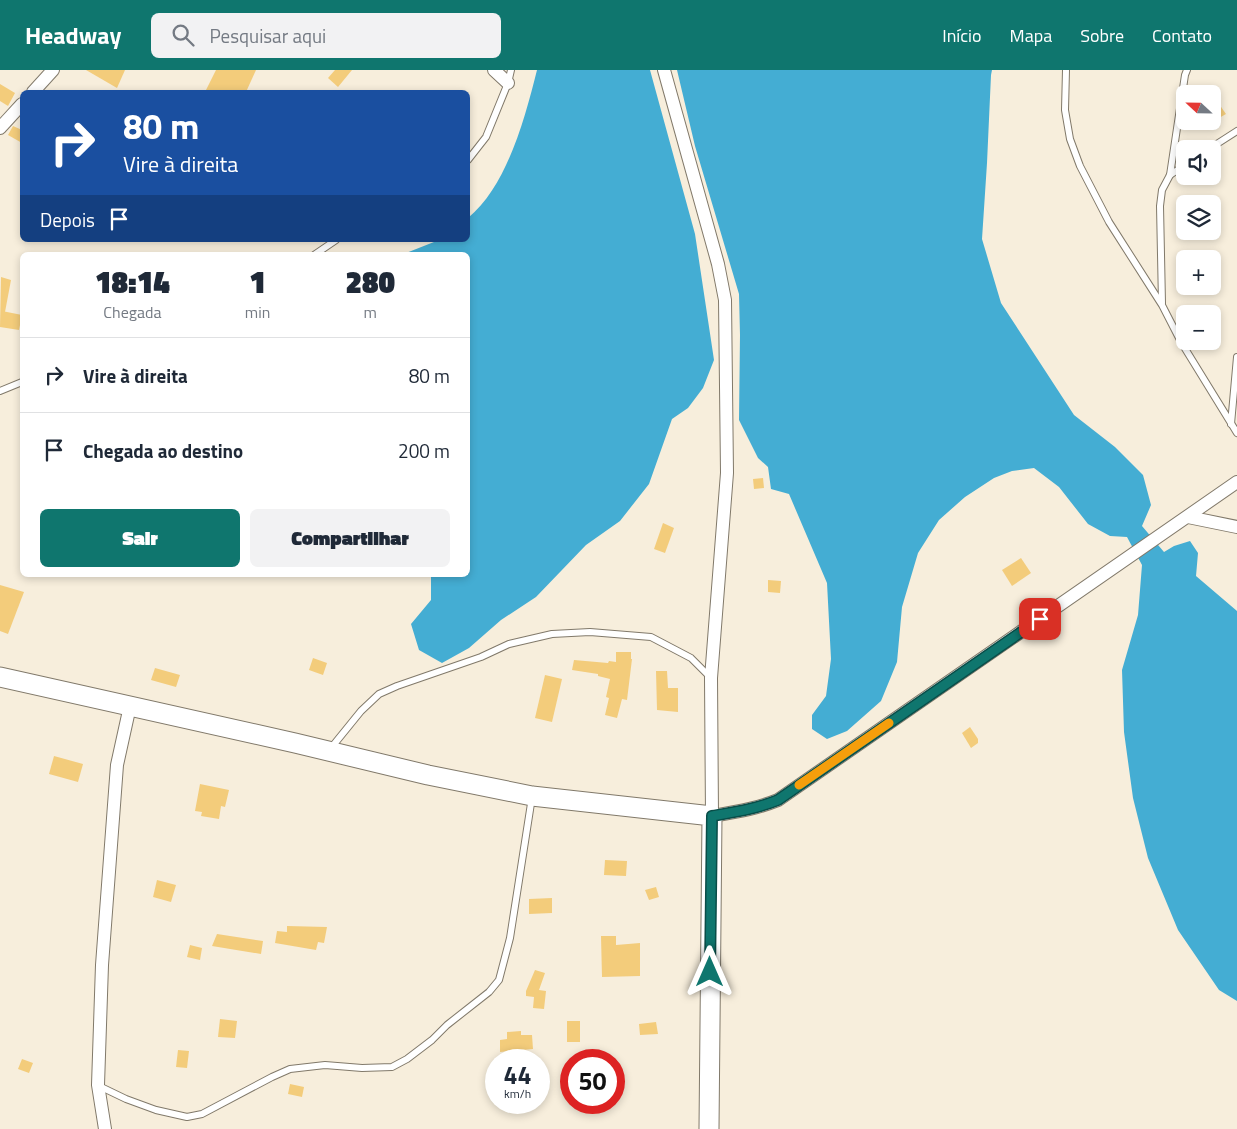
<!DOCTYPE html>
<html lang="pt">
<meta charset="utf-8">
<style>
:root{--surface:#fff;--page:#f2f2f3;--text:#1f2937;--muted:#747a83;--line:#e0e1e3;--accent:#0f766e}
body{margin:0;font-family:"Titillium Web",sans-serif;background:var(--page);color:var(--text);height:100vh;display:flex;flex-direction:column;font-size:19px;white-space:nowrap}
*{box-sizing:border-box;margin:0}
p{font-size:16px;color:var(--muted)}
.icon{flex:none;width:28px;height:28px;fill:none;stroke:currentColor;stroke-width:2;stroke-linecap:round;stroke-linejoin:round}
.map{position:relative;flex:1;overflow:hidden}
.sheet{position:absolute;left:20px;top:182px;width:450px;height:325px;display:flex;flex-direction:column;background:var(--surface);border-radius:8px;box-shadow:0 2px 8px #0003}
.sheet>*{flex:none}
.hud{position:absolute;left:20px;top:20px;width:450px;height:152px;border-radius:8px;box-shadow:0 2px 8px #0003;background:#1a4fa0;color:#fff;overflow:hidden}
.needle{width:32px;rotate:292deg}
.controls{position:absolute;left:1176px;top:15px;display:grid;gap:10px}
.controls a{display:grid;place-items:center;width:45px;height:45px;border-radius:8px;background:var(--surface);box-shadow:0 2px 8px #0003;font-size:25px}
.speed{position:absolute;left:485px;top:979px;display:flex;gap:10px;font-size:25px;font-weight:700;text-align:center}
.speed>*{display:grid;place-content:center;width:65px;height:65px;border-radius:50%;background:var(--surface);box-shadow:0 2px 8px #0003;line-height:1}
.speed small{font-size:12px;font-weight:400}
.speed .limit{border:8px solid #d22;background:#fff;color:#111}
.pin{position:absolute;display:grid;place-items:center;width:42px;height:42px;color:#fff;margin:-21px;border-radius:10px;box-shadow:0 2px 8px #0006}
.me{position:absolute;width:55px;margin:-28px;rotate:0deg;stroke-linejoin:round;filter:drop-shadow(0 0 4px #0008)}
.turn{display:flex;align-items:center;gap:18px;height:105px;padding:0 20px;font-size:22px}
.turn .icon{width:65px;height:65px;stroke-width:2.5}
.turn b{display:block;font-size:35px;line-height:42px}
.then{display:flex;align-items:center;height:48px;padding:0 20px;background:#0003;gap:10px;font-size:19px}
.eta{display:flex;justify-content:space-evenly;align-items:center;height:85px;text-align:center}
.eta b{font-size:30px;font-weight:800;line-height:35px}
.cta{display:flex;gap:10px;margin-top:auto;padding:10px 20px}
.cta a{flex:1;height:58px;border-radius:8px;background:var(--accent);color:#fff;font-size:20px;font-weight:800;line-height:58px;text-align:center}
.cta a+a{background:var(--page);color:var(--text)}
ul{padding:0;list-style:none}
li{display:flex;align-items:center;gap:15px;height:75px;padding:0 20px;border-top:1px solid var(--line)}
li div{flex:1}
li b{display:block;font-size:19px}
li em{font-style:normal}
header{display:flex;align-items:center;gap:30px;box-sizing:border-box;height:70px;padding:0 25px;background:var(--accent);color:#fff}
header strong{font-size:24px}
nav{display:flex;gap:28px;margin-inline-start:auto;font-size:18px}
.search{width:350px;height:45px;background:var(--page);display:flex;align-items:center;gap:12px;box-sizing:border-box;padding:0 18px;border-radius:8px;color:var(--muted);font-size:19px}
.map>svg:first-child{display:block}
.water{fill:#44add3}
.building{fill:#f3cc7b}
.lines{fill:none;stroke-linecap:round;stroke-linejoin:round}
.lane-casing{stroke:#81796a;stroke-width:8}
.street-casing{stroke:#81796a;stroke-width:14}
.secondary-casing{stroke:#81796a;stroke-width:21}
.lane{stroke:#fff;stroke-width:6}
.street{stroke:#fff;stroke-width:12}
.secondary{stroke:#fff;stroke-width:19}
.route-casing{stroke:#0a4d48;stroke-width:12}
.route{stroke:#0f766e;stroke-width:9}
.slow{stroke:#f59e0b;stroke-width:9}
</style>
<header>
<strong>Headway</strong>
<div class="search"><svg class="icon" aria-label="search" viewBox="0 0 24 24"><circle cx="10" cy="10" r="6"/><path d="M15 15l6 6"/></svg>Pesquisar aqui</div>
<nav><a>Início</a><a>Mapa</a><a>Sobre</a><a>Contato</a></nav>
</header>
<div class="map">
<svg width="1237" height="1059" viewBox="0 0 1237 1059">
<rect width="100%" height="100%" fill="#f7eedc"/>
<!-- water -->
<g class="water">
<path d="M537,0H650L695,164L714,290L703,318L688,338L672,349L649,414L620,451L586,475L536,527L501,550L469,578L442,593L419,580L411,554L431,530V505H468V185H401L439,170H468V148C507,116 525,48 537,0Z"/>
<polygon points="677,0 992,0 991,5 987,93 982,169 1001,233 1074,345 1115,377 1143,405 1151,435 1142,456 1164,482 1174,476 1190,471 1198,483 1196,506 1237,541 1237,931 1219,920 1178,860 1148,788 1133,728 1124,662 1122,600 1138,545 1142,495 1127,467 1110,466 1088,454 1059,417 1034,398 1012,401 994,408 965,427 939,450 918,483 902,537 897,592 881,631 847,661 827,669 812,659 812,645 826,626 831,589 827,513 789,424 771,419 768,397 758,388 739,350 740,265 739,224 695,76"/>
</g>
<!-- building -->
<g class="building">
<polygon points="86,0 125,0 117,18"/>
<polygon points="216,0 256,0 246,22 205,22"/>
<polygon points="335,0 352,0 338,17 328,8"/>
<polygon points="0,14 15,23 8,36 0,31"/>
<polygon points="1212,24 1226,44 1212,52"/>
<polygon points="13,56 22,60 22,73 8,65"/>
<polygon points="1,207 11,210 5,242 2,241 22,245 19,260 0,257"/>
<polygon points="763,408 764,418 754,419 753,409"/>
<polygon points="663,453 674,458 665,483 654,479"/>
<polygon points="1021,488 1031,503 1012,516 1002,500"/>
<polygon points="768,510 781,511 780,523 768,522"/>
<polygon points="0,515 24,522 8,564 0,561"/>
<polygon points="616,582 631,582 631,589 632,589 627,630 622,629 617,648 605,645 609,628 606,627 610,609 598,606 598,604 572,600 574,590 608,593 609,591 616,592"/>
<polygon points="313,588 327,593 323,605 309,600"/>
<polygon points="155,598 180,605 176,617 151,610"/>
<polygon points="656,601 667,601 668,618 678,618 678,642 657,640"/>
<polygon points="545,605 562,609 552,652 535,648"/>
<polygon points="970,657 978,669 978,673 971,678 962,663"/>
<polygon points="54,686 83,694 78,712 49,704"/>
<polygon points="200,714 229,720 225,737 221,736 219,749 201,746 202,742 195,741"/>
<polygon points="605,790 627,791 626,806 604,805"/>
<polygon points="157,810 176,815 171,832 153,827"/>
<polygon points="656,817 659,827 649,830 645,820"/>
<polygon points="552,828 552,843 529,844 529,829"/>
<polygon points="287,856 327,857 324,873 318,872 316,880 275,873 277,861 287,862"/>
<polygon points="217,864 263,871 261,884 212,876"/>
<polygon points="601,866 616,866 616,875 640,873 640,906 602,907"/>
<polygon points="190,875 202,878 200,890 187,887"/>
<polygon points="535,900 545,903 539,920 546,921 544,939 533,938 534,927 526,926 526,921"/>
<polygon points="220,949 237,951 235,968 218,967"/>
<rect x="567" y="951" width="13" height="21"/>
<polygon points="656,952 658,964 640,965 639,954"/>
<polygon points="521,961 521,965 532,965 533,979 500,982 500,970 507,969 507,962"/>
<polygon points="178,980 189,981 187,998 176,997"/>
<polygon points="22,989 33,993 29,1003 18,999"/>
<polygon points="290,1014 304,1017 302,1027 288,1024"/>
</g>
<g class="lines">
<defs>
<g id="lane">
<polyline points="1066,0 1065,40 1070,69 1080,96 1109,152 1162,235 1181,272 1237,363"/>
<polyline points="1209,79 1237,61"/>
<polyline points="468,90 486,67 508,13 511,0"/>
<polyline points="1170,105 1185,95"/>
<polyline points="314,185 336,170"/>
<polyline points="1162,233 1160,136 1162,120 1170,105 1185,5 1187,0"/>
<polyline points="0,321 22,312"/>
<polyline points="1231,354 1237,287"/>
<polyline points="331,678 361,641 379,624 397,616 481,587 509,574 552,564 590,562 651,567 691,588 710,607"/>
<polyline points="99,1016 126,1029 156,1040 187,1047 202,1044 272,1007 290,999 325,995 362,998 392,997 407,989 432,970 447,955 489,922 499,910 510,868 532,727"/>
</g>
<g id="street">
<polyline points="494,0 508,13"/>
<path d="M664,0L718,194L725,230L727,403L711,608L712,746C735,742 756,739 778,730L1237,412"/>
<polyline points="33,22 53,0"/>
<polyline points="0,58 22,34"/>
<polyline points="1188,447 1237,457"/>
<polyline points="105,1059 98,1015 102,895 117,695 130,636"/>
</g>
<polyline id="secondary" points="0,607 295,673 428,705 532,726 712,746 709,1059"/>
</defs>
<!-- lane casing -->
<use href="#lane" class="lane-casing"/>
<!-- street casing -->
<use href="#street" class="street-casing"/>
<!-- secondary casing -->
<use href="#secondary" class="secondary-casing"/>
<!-- lane -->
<use href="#lane" class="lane"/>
<!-- street -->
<use href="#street" class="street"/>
<!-- secondary -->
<use href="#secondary" class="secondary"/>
</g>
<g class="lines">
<defs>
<path id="route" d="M710,902L712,746C735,742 756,739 778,730L1040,549"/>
</defs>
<!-- route casing -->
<use href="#route" class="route-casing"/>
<!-- route -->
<use href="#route" class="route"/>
<!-- slow -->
<polyline class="slow" points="799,715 889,653"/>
</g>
</svg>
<div class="controls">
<a><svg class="needle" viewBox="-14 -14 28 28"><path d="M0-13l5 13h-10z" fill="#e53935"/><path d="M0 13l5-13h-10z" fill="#747a83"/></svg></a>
<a><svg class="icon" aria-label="sound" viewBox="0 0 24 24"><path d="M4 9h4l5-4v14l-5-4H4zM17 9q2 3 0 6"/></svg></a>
<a><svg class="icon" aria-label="layers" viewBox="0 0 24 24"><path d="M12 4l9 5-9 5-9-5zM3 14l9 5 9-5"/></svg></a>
<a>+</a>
<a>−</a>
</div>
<div class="speed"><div>44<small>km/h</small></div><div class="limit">50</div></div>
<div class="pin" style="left:1040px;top:549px;background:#d93025"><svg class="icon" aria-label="arrive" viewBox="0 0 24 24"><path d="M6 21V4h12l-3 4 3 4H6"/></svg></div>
<svg class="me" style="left:710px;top:902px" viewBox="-20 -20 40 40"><path d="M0-17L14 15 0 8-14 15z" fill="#0f766e" stroke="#fff" stroke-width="4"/></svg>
<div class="hud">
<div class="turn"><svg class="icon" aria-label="right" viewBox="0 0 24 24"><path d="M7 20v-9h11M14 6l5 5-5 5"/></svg><div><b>80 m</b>Vire à direita</div></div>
<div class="then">Depois<svg class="icon" aria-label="arrive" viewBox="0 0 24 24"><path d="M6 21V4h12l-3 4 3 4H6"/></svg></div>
</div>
<section class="sheet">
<div class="eta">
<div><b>18:14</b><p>Chegada</p></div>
<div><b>1</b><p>min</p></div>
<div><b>280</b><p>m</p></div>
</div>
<ul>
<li><svg class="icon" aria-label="right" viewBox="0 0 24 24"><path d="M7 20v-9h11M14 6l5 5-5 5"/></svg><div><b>Vire à direita</b></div><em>80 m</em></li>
<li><svg class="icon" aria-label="arrive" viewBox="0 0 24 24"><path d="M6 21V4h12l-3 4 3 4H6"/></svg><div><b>Chegada ao destino</b></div><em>200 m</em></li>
</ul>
<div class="cta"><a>Sair</a><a>Compartilhar</a></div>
</section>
</div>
